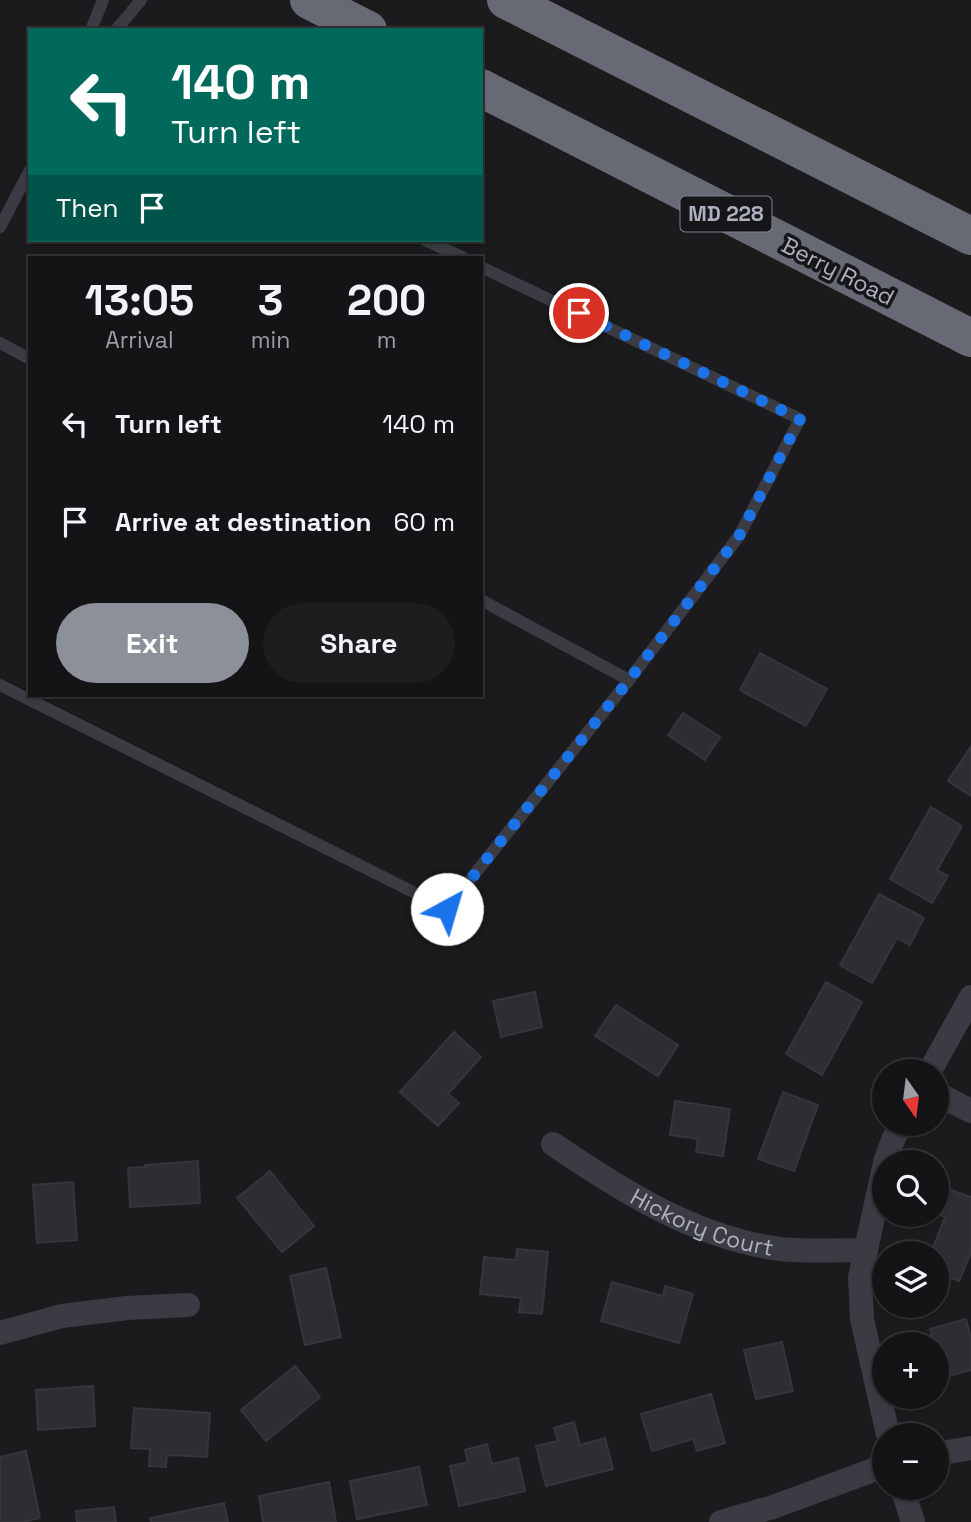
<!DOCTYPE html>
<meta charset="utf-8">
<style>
:root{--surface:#141416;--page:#1d1d1f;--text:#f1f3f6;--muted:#9d9ea1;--line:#333335;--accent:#8c9099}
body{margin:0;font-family:"Space Grotesk",sans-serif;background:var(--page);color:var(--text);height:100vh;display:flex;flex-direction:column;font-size:26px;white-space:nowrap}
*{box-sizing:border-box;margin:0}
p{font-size:23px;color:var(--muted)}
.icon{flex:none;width:38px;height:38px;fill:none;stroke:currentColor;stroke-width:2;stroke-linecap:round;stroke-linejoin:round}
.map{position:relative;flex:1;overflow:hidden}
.drawer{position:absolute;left:28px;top:256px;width:455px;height:441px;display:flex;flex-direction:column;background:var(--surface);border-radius:0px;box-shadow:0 2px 5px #0004,0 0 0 2px var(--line)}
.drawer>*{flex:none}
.top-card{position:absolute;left:28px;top:28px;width:455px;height:214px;border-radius:0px;box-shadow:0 2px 5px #0004,0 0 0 2px var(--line);background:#00695c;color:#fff;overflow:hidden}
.needle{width:46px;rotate:166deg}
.tools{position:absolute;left:872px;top:1059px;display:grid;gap:14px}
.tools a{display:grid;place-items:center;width:77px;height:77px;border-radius:50%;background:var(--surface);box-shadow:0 2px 5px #0004,0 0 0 2px var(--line);font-size:35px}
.pin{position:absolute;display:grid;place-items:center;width:60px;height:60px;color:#fff;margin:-30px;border:4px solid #fff;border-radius:50%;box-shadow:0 2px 7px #0007}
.me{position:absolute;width:77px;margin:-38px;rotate:39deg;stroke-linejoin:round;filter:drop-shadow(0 0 5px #0008)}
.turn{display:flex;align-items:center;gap:24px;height:147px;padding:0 28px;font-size:32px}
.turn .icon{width:91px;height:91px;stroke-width:2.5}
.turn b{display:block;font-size:49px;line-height:60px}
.then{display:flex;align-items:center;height:66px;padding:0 28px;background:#0003;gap:14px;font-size:26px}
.eta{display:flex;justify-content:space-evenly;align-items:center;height:119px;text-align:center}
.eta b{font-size:42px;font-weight:600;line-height:49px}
.action{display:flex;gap:14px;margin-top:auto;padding:14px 28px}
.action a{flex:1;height:80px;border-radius:42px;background:var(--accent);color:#fff;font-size:28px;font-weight:600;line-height:80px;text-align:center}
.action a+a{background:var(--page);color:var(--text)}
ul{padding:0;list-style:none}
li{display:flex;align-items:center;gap:21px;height:98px;padding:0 28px}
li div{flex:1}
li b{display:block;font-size:26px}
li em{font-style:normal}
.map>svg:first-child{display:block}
.building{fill:#2e2e32;stroke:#35353a;stroke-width:2}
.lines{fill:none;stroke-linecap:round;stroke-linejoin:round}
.lane{stroke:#3b3c43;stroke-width:12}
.street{stroke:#3b3c43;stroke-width:24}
.highway{stroke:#676974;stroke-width:38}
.route{stroke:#1a73e8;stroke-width:12;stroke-dasharray:0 21.6}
.labels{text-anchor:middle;stroke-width:7;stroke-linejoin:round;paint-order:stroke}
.shield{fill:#161619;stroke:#80828c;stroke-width:2}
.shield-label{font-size:21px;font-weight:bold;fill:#adb0be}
.street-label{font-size:23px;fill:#adb0be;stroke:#161619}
</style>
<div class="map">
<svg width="971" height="1522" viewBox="0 0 971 1522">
<rect width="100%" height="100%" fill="#1b1b1d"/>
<!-- building -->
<g class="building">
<polygon points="760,653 827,689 806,726 740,690"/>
<polygon points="683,713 720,737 705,760 668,735"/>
<polygon points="971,746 971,796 948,781"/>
<polygon points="931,807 962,826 937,870 948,876 932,903 890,879"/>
<polygon points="879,894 924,918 910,945 897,938 872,983 840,965"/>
<polygon points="826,982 862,1002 822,1075 786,1054"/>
<polygon points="535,992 542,1027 501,1037 493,1001"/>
<polygon points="616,1005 678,1045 658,1076 595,1036"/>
<polygon points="454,1032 481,1057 448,1094 459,1103 438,1126 400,1092"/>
<polygon points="783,1092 818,1105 794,1171 758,1159"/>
<polygon points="675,1101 730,1109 723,1156 696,1152 698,1139 670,1135"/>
<polygon points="198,1161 200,1203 130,1207 128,1168 145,1167 145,1165"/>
<polygon points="270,1171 314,1226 282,1252 237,1198"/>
<polygon points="73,1182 77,1240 37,1243 33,1185"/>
<polygon points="946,1188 971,1197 971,1253 959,1281 936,1272 936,1253 931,1253 945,1217 936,1213"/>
<polygon points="517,1249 548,1252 542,1314 519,1312 521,1298 480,1294 484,1257 516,1260"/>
<polygon points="326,1268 341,1337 305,1345 290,1276"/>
<polygon points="612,1282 663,1296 665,1286 693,1294 679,1343 601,1321"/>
<polygon points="966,1319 971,1339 971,1370 942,1378 936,1355 936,1344 933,1344 930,1329"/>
<polygon points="782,1342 793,1391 756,1399 744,1350"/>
<polygon points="295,1366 320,1397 266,1441 241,1410"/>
<polygon points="93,1386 95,1426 38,1430 36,1390"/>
<polygon points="711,1394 725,1443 697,1451 693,1439 652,1451 641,1414"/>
<polygon points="134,1408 210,1413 207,1457 167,1455 166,1467 149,1466 150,1449 131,1448"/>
<polygon points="574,1422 580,1445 605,1438 613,1469 546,1486 536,1446 558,1441 554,1428"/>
<polygon points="487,1444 492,1464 518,1458 525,1491 459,1506 450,1466 468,1462 465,1450"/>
<polygon points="26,1451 40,1518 22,1522 0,1522 0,1457"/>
<polygon points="419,1467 427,1505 357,1519 350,1481"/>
<polygon points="329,1482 336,1522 263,1522 259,1496"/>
<polygon points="224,1503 228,1522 151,1522 150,1518"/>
<polygon points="114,1507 116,1522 77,1522 76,1511"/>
</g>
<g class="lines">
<!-- lane -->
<g class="lane">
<polyline points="91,30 103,0"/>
<polyline points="116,30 141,0"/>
<polyline points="0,227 30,170"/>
<polyline points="425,240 462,257"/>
<polyline points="0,343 30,359"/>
<polyline points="481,600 629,680"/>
<polyline points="0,685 447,909 629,680 739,536 800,419 481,267"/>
</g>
<!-- street -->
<g class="street">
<polyline points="930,1071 971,997"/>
<polyline points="936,1093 971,1111"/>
<path id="s1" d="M553,1144C622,1191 696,1238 780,1249C808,1252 838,1250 866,1250"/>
<polyline points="885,1162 893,1140 901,1124"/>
<polyline points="884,1167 860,1277 862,1319 888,1435"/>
<polyline points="0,1333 62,1316 127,1308 188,1305"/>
<polyline points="936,1454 971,1448"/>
<polyline points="902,1488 913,1522"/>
<polyline points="721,1522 773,1507 884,1466"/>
</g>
<!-- highway -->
<g class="highway">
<polyline points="309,0 368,30"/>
<polyline points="506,0 971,236"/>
<polyline points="481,88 971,338"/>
</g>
</g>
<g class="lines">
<!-- route -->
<polyline class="route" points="447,909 629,680 739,536 800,419 579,313"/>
</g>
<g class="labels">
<!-- shield labels -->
<rect class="shield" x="680.5" y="196.5" width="91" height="35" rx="5"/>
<g class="shield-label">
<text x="726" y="221">MD 228</text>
</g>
<!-- street labels -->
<g class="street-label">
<text transform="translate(838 271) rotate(27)" y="8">Berry Road</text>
<text dy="8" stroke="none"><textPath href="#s1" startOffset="170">Hickory Court</textPath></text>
</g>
</g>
</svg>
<div class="tools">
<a><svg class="needle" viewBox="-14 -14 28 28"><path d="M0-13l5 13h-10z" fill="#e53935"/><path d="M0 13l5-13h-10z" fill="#9d9ea1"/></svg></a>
<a><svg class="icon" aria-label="search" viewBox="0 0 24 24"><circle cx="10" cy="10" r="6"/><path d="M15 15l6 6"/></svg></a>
<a><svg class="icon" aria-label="layers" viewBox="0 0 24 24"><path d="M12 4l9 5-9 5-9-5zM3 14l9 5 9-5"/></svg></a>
<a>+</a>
<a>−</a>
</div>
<div class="pin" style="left:579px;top:313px;background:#d93025"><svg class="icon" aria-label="arrive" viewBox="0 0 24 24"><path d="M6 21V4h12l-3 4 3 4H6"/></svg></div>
<svg class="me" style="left:447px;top:909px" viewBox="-20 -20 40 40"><circle r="19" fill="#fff"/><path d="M0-13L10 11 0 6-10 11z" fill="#1a73e8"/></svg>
<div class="top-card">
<div class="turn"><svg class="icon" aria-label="left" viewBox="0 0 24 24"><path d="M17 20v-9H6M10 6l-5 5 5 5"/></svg><div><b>140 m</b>Turn left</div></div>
<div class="then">Then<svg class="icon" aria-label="arrive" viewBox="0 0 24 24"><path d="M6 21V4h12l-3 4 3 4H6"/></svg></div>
</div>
<section class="drawer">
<div class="eta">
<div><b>13:05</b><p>Arrival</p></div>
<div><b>3</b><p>min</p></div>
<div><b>200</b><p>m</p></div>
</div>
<ul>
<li><svg class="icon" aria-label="left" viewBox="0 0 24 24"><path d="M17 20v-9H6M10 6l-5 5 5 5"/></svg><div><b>Turn left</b></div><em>140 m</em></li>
<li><svg class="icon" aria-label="arrive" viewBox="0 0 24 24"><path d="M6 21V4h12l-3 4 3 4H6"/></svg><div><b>Arrive at destination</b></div><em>60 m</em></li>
</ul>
<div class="action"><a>Exit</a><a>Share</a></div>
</section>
</div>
